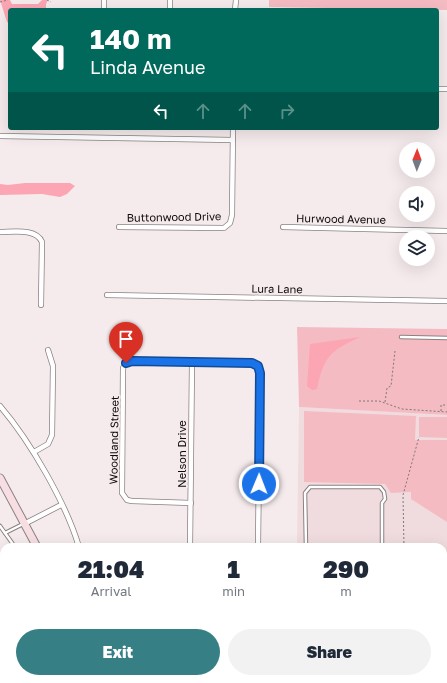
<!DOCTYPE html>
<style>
:root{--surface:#fff;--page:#f2f2f3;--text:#1f2937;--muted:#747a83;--accent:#367f84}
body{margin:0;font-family:"Golos Text",sans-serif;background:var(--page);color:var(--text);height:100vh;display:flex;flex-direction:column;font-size:15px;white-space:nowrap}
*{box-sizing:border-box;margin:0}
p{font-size:13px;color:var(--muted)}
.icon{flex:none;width:22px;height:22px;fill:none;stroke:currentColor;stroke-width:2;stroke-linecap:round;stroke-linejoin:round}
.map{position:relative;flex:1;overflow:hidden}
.side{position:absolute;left:0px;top:543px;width:447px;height:140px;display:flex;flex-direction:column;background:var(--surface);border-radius:12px 12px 0 0;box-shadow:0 4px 16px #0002}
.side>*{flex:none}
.banner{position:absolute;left:8px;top:8px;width:431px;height:122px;border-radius:4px;box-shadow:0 4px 16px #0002;background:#00695c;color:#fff;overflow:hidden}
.needle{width:26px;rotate:1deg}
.tools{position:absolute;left:399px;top:142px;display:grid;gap:8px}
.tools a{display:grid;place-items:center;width:36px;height:36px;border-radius:50%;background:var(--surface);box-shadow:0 4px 16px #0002;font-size:20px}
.pin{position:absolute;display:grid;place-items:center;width:34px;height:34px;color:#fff;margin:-41px -17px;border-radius:50% 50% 50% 0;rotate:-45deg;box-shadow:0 0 4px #0007}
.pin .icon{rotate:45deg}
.me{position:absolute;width:44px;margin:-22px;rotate:1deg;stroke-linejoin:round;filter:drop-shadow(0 0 3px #0008)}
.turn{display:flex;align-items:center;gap:14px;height:84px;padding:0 16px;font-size:18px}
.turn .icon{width:52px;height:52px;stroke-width:2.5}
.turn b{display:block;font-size:28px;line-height:34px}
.lanes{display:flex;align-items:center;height:38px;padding:0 16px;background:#0003;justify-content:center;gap:20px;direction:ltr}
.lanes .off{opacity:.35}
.eta{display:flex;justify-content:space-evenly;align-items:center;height:68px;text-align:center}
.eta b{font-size:24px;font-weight:800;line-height:28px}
.primary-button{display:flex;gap:8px;margin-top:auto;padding:8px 16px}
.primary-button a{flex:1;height:46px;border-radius:24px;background:var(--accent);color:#fff;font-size:16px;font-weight:800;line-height:46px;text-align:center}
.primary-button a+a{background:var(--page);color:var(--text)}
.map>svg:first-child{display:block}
.built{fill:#f0dcdf}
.green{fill:#f5bbc3}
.water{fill:#fca5b3}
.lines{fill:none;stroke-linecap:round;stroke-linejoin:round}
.lane-casing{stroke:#8a8182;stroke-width:4.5}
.street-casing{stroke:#8a8182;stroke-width:6}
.secondary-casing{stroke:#8a8182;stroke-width:9}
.path{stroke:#7f7879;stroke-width:1;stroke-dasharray:2 2;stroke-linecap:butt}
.lane{stroke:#fff;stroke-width:2.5}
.street{stroke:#fff;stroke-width:4.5}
.secondary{stroke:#f7dee2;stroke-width:7}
.route-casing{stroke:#114b97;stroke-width:10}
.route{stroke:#1a73e8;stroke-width:7}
.labels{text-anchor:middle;stroke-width:3.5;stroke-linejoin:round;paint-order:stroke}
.street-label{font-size:11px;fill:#0e0b0b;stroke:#f6ebec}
</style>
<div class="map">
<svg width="447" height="683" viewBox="0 0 447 683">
<rect width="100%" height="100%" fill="#f6ebec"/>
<!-- built -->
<polygon class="built" points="299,407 447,415 447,611 443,612 443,547 297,547"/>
<!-- green -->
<g class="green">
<polygon points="269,0 447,0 447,10 269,7"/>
<polygon points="297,327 447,329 447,415 299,407"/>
<polygon points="304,411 416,416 415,440 447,440 447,522 411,499 411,492 391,493 385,484 304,482"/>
<polygon points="419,417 447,417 447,438 419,437"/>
<polygon points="0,628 4,628 4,679 71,679 72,683 0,683"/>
</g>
<!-- water -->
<g class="water">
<polygon points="0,0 10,0 12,4 38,4 42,0 48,0 46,4 46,10 10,10 10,24 7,22"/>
<polygon points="25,183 70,183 75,186 67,194 60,197 42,194 0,195 0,184 8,185"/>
<path d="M360,337C330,351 324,356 317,389L312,390L307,386L310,344Z"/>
</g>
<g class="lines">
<defs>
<g id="lane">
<polyline points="401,337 447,338"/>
<polyline points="0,526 5,533"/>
<polyline points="15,547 5,533 23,524"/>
<polyline points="306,547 305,493 310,487 380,487 384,492 385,499 382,503 382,547"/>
</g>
<g id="street">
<polyline points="104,10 104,0"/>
<polyline points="170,10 170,0"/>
<polyline points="235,10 236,0"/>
<polyline points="437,89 447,89"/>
<polyline points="0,136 233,140"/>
<polyline points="119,227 224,228 230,223 232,215 233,128"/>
<polyline points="283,227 447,231"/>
<path d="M0,232C13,232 36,228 42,242L41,305"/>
<polyline points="107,295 447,301"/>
<path d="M0,406C30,441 66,503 79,547"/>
<polyline points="34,452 48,444 52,435 53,366 48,350"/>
<polyline points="191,503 132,501 127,500 122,493 123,368 126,363 132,361 252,363 257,366 260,373 258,547"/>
<polyline points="26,523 61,505"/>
<polyline points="190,547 192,362"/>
<polyline points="0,620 4,621"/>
<polyline points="434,679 434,683"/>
<polyline points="356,683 357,679"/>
<polyline points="442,683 442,679"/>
</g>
<g id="secondary">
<polyline points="0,478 37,547"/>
<polyline points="443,625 447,625"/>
<polyline points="85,679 87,683"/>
</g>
</defs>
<!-- lane casing -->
<use href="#lane" class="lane-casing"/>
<!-- street casing -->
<use href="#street" class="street-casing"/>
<!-- secondary casing -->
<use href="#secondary" class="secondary-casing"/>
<!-- path -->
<g class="path">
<polyline points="47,0 51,2"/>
<polyline points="0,2 8,0"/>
<polyline points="359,401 379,401 402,409 447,412"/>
<polyline points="385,402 387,388 391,386 395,351"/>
<polyline points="441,411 441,405 447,405"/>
<polyline points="404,547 403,495 419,437"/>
</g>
<!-- lane -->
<use href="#lane" class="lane"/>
<!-- street -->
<use href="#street" class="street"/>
<!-- secondary -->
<use href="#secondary" class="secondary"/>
</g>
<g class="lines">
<defs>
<polyline id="route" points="126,363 132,361 252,363 258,366 260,373 259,484"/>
</defs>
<!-- route casing -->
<use href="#route" class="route-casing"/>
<!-- route -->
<use href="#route" class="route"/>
</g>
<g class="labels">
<!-- street labels -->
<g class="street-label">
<text transform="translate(174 217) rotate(-1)" y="4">Buttonwood Drive</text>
<text transform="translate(341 219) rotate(1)" y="4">Hurwood Avenue</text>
<text transform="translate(277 289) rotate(1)" y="4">Lura Lane</text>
<text transform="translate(114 440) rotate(-89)" y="4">Woodland Street</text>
<text transform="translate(182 454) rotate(-90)" y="4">Nelson Drive</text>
</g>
</g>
</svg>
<div class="tools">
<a><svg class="needle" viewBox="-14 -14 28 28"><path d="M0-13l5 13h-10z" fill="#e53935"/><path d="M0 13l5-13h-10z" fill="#747a83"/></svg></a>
<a><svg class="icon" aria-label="sound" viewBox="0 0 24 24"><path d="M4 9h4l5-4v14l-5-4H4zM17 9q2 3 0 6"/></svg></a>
<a><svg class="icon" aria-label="layers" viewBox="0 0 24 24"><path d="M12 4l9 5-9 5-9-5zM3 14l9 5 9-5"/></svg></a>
</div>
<div class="pin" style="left:126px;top:363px;background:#d93025"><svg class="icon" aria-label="arrive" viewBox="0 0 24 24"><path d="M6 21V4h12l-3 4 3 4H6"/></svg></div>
<svg class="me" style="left:259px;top:484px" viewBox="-20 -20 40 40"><circle r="17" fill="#1a73e8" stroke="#fff" stroke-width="3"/><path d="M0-11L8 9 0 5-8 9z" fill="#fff"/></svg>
<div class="banner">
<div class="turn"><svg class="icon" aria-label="left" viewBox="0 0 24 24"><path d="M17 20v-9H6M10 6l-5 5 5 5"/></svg><div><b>140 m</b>Linda Avenue</div></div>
<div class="lanes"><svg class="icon" aria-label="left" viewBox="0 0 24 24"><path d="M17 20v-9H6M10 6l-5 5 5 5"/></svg><svg class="icon off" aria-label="ahead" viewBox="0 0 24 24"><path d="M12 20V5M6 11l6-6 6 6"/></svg><svg class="icon off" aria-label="ahead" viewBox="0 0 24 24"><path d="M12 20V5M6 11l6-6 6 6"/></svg><svg class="icon off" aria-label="right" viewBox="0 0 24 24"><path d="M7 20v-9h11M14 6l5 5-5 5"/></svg></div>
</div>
<section class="side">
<div class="eta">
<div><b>21:04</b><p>Arrival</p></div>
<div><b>1</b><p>min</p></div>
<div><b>290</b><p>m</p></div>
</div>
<div class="primary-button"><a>Exit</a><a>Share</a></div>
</section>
</div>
